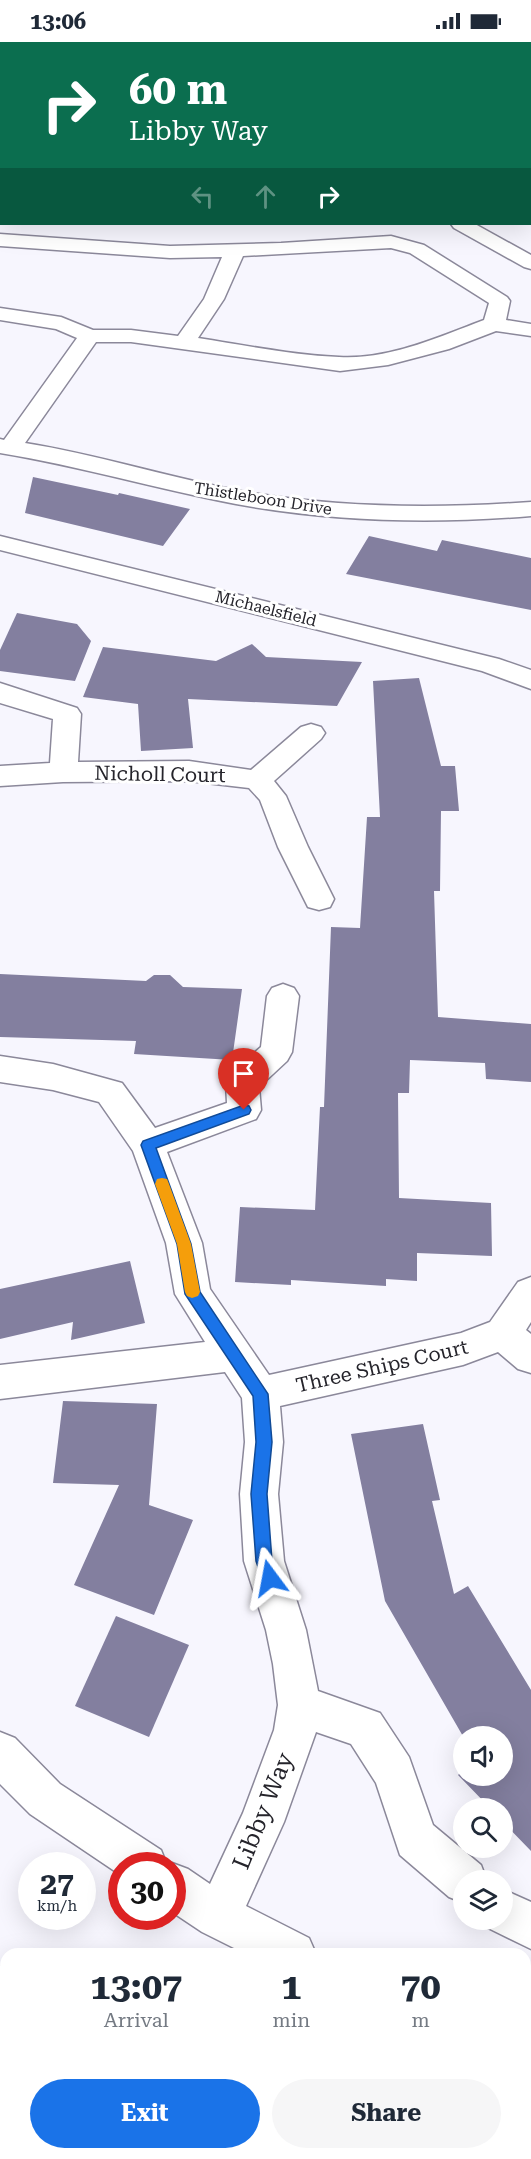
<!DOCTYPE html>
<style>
:root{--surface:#fff;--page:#f6f6f7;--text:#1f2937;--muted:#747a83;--accent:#1a73e8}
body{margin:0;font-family:"Roboto Serif",serif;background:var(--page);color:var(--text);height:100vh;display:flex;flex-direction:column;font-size:22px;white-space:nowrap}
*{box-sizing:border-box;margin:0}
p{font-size:20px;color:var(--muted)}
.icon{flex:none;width:33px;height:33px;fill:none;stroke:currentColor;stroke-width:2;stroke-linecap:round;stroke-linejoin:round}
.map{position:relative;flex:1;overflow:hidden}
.panel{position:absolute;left:0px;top:1906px;width:531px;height:212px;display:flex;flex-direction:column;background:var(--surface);border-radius:18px 18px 0 0;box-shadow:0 6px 24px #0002}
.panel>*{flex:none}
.banner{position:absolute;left:0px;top:0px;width:531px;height:183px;box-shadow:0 6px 24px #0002;background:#0b6e4f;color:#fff;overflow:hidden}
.buttons{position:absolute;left:453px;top:1684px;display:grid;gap:12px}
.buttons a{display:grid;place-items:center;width:60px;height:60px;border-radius:50%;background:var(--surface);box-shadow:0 6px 24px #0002;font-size:30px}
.speed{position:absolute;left:18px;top:1810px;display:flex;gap:12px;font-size:30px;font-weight:700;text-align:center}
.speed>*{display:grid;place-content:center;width:78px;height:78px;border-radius:50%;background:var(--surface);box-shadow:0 6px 24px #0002;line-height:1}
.speed small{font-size:15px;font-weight:400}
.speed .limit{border:9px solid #d22;background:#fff;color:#111}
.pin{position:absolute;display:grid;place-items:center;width:51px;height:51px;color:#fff;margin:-62px -26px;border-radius:50% 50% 50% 0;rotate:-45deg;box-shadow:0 0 6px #0007}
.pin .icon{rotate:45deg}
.me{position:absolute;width:66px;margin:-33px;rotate:347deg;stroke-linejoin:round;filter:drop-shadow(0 0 4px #0008)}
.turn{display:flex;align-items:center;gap:21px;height:126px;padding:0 30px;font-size:27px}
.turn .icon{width:78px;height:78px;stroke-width:2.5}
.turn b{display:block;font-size:42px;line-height:51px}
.lanes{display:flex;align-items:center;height:57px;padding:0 30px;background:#0003;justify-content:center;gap:30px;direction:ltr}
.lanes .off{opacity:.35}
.eta{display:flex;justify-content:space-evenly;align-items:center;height:102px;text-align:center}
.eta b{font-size:36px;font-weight:700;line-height:42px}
.primary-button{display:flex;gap:12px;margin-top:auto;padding:12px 30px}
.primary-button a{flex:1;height:69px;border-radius:36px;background:var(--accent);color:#fff;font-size:24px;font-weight:700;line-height:69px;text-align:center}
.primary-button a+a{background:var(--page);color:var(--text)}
.status{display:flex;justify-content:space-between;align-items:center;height:42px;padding:0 30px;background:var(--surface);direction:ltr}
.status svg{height:16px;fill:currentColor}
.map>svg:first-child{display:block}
.green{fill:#e4e1fa}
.building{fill:#837f9f}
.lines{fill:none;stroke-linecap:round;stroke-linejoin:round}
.minor-casing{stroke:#8b889a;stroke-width:3}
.minor{fill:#fff;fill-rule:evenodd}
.route{fill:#1a73e8;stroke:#114b97;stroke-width:1.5}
.slow{fill:#f59e0b}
.labels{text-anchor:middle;stroke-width:6;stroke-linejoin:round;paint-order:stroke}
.far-street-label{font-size:16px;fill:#25242b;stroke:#fff}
.street-label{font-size:20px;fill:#25242b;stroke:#fff}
.near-street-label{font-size:24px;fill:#25242b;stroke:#fff}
</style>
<div class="status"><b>13:06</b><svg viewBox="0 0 49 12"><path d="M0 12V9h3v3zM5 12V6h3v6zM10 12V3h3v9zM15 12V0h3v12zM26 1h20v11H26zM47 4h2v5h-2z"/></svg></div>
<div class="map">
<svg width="531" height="2117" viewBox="0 0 531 2117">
<rect width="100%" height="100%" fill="#f7f6fe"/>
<!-- green -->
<g class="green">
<polygon points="0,0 531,0 531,167 530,2 2,2 1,121"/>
<polygon points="0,1983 6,1986 6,2112 212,2112 213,2117 0,2117"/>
</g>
<!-- building -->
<g class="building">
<polygon points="33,435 118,453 119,451 190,467 163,504 25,471"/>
<polygon points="369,494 437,509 442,498 531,516 531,568 346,532"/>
<polygon points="17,571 77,582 91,599 75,639 0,629 0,608"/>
<polygon points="252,602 266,615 362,620 337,664 188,657 193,706 141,709 138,662 83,655 103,605 216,619"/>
<polygon points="419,636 441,724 455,724 459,769 441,769 440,849 434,849 438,975 531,982 531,1040 486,1037 485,1021 410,1018 409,1051 398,1051 399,1156 491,1161 492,1214 417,1211 417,1239 386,1237 386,1244 291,1238 291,1243 235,1240 240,1165 315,1168 320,1065 324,1065 331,885 360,886 367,775 380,775 373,639"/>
<polygon points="0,932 146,939 154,933 170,933 183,945 242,947 232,1018 134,1012 136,999 0,995"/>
<polygon points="130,1219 145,1281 71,1298 73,1280 0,1297 0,1247"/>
<polygon points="63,1359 157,1362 149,1463 193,1478 154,1573 74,1543 119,1443 53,1441"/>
<polygon points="423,1382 440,1458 432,1459 454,1552 468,1544 531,1648 531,1809 502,1779 502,1767 491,1767 458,1733 464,1727 464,1734 502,1734 502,1695 464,1696 385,1559 351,1392"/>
<polygon points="116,1574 189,1603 149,1695 75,1664"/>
</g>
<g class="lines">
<defs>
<g id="minor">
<rect x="0" y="155" width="2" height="12"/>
<polygon points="451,182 475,182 531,213 531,227 524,225 454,186"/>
<path d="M0,192L170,204L281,201L391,194L424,203L507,255L510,259L506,278L531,282V294L496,289L449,307L388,323L340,329L131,300H96L25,401C95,412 164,434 235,448C332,466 432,467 531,460V474C432,482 334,480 236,462C157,447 80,424 0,411V397L4,398L77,296L56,287L0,278V266L61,275L93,288H131L178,294L204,257L222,215L170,216L0,204ZM391,206L410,211L489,261L484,278C439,295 388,318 339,315C292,313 244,303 198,296L224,257L243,214Z"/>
<polygon points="0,494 499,617 531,628 531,647 482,629 0,508"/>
<polygon points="0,641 77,666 81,672 78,720 189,719 251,728 301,685 311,682 321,685 325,691 321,697 274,739 286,754 308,805 334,857 330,865 319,868 308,865 278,805 260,758 249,746 189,739 63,740 0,744 0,724 50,721 53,677 0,661"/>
<polygon points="283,942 294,946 299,954 292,1010 287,1019 259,1045 261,1068 256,1077 167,1110 202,1201 210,1247 269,1333 461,1291 490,1280 518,1240 531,1235 531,1280 526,1288 531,1292 531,1331 518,1327 498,1310 463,1323 280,1364 283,1400 278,1452 284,1519 306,1588 318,1649 380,1671 409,1715 433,1783 481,1823 487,1839 464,1839 464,1861 449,1855 400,1813 376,1741 351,1702 316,1690 284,1780 246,1864 309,1896 316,1912 246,1912 202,1890 172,1870 172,1824 122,1824 122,1834 30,1772 0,1742 0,1690 15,1696 60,1742 161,1808 167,1823 172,1821 188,1827 210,1842 243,1771 274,1688 278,1663 273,1622 266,1588 244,1519 240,1452 245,1400 242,1356 225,1330 0,1357 0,1323 205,1300 175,1252 166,1201 133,1109 99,1060 53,1048 0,1040 0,1014 53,1022 122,1041 155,1086 227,1061 226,1041 230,1032 261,1005 267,954 272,946"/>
<polygon points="502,1847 531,1860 531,1907 486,1885 483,1878 502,1878"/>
<polygon points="0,1925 6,1927 6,1974 0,1972"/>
<polygon points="525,2007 531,2009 531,2057 525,2055"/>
<rect x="233" y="2112" width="48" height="5"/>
</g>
</defs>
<!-- minor casing -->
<use href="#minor" class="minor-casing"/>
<!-- minor -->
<use href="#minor" class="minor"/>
</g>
<!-- route -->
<polygon class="route" points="244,1063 249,1064 251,1068 249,1072 156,1106 191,1202 200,1250 268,1352 272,1400 267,1452 272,1519 278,1536 276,1542 270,1544 264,1542 256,1519 251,1452 256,1400 253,1354 185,1252 177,1202 141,1103 143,1099"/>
<!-- slow -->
<polygon class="slow" points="162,1136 167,1137 169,1142 191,1202 200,1250 198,1254 192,1256 187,1254 185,1250 177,1202 155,1142 157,1137"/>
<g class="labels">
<!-- far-street labels -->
<g class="far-street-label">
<text transform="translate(263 456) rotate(9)" y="6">Thistleboon Drive</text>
<text transform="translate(266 566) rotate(14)" y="6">Michaelsfield</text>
</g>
<!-- street labels -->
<g class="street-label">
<text transform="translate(160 732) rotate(1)" y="7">Nicholl Court</text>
<text transform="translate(382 1324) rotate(-13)" y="7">Three Ships Court</text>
</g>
<!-- near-street labels -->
<g class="near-street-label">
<text transform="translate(263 1769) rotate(-68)" y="8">Libby Way</text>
</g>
</g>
</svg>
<div class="buttons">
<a><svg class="icon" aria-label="sound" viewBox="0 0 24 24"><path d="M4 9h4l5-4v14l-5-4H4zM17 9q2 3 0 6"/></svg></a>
<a><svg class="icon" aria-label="search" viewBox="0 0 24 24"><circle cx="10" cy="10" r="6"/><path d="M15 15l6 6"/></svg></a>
<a><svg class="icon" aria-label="layers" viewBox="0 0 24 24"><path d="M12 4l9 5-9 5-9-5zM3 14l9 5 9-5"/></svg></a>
</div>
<div class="speed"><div>27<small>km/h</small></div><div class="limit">30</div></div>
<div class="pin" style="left:244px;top:1068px;background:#d93025"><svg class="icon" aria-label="arrive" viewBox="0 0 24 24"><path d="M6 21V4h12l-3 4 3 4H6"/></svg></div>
<svg class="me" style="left:270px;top:1536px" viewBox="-20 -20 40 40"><path d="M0-17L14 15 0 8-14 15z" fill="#1a73e8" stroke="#fff" stroke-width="4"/></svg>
<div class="banner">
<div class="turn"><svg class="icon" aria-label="right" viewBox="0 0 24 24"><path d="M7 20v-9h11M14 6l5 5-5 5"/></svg><div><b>60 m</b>Libby Way</div></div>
<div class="lanes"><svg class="icon off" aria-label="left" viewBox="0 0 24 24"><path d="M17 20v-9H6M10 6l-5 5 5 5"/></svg><svg class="icon off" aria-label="ahead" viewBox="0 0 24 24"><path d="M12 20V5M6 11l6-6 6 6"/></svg><svg class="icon" aria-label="right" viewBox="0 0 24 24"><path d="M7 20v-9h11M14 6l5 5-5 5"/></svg></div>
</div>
<section class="panel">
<div class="eta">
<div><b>13:07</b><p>Arrival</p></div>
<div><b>1</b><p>min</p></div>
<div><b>70</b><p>m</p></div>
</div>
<div class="primary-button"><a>Exit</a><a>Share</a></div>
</section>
</div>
